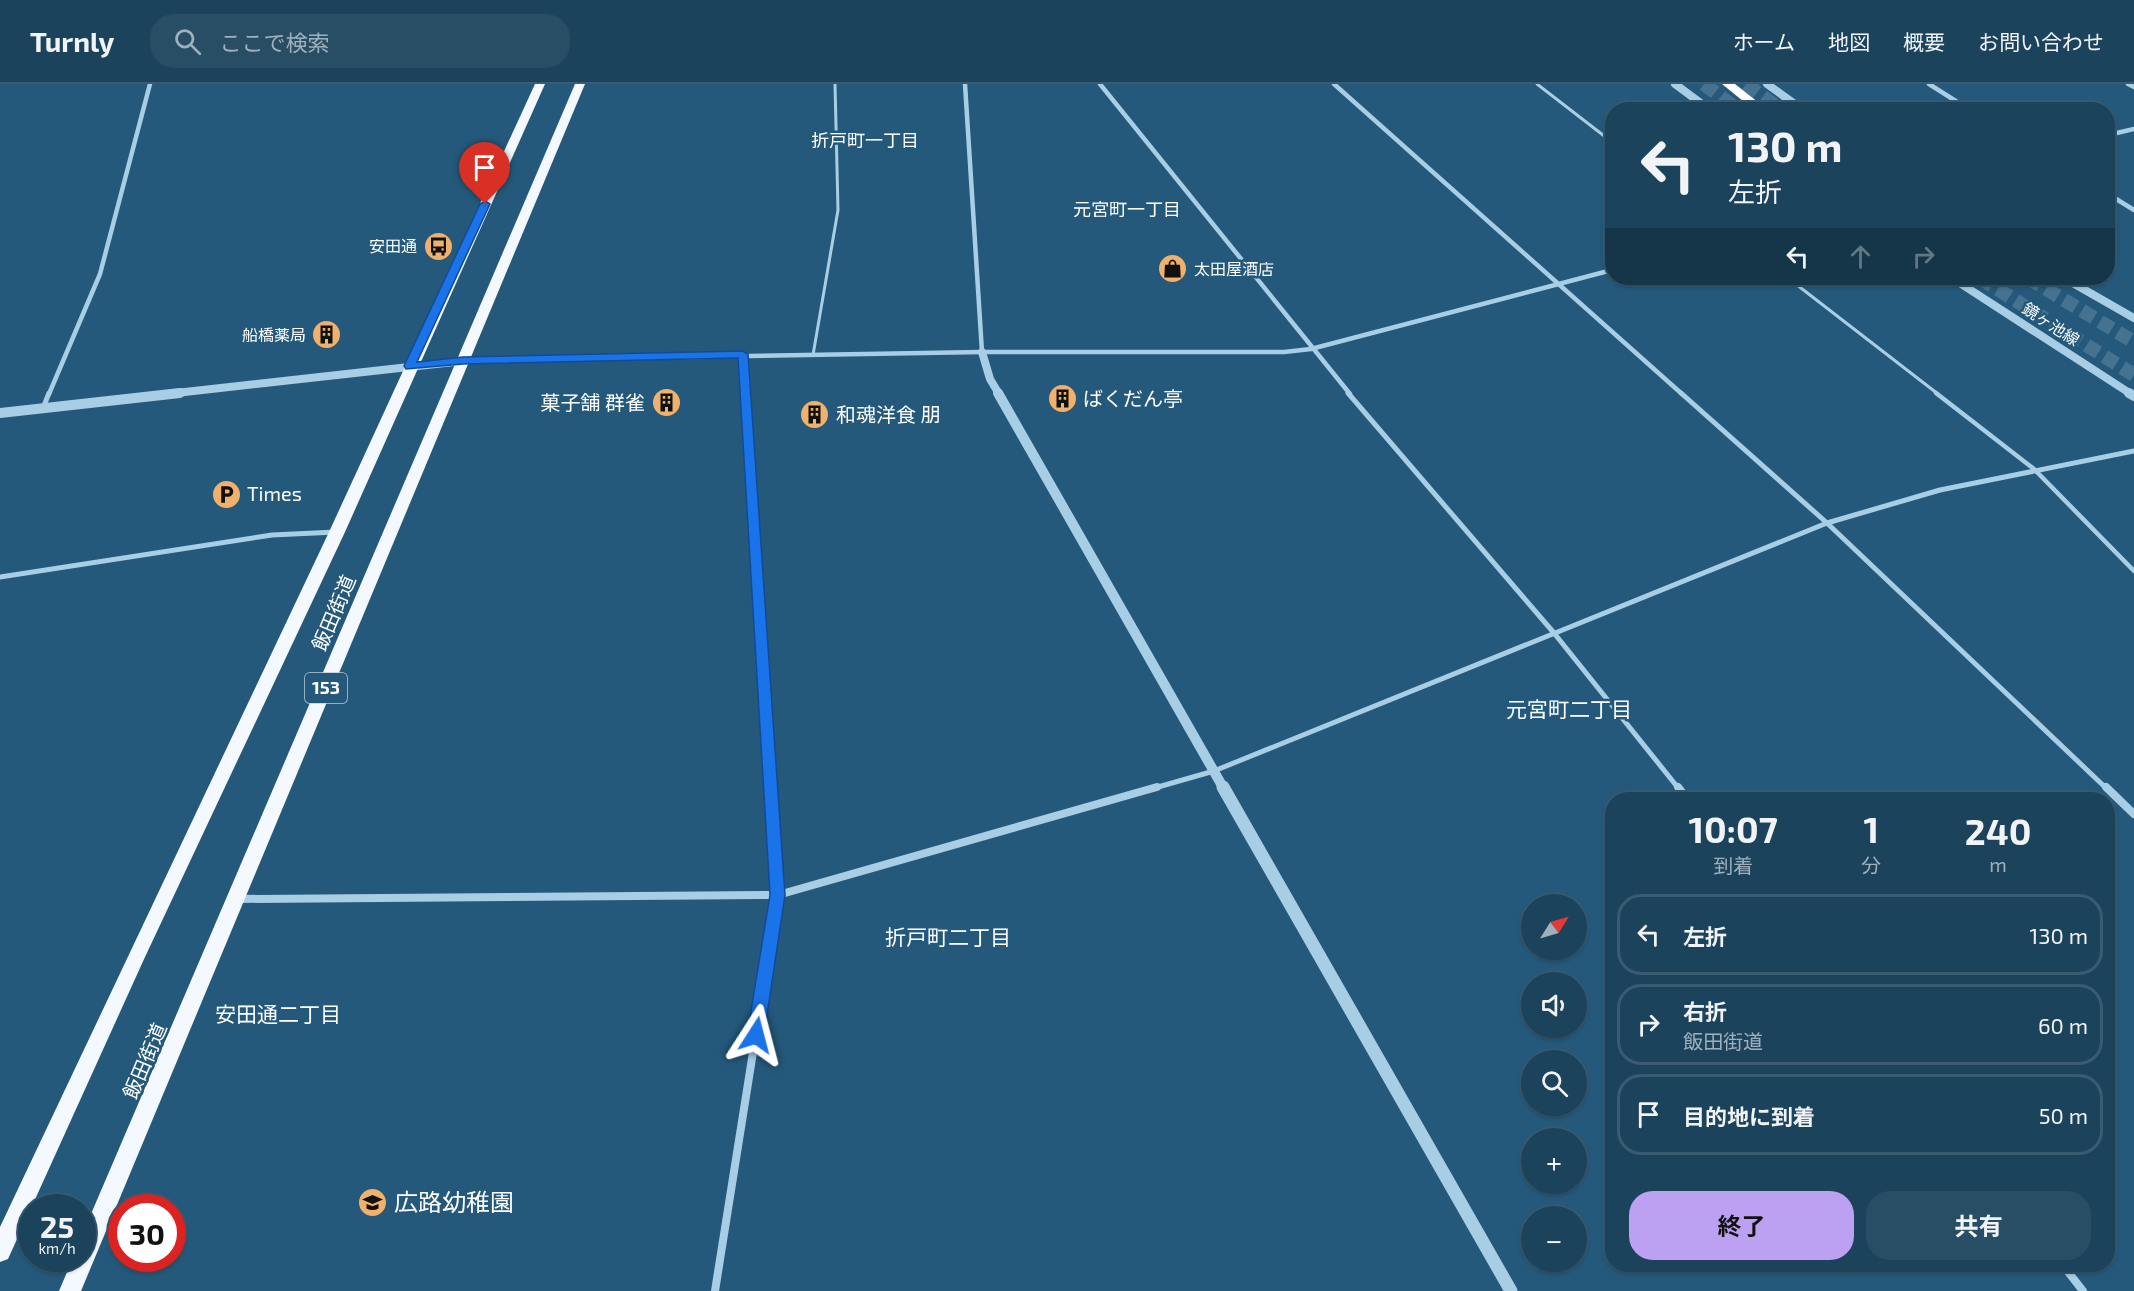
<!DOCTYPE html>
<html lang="ja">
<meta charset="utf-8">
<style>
:root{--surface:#1b435c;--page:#284e65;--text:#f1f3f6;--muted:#a0b0bb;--line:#395c72;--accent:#bca0f2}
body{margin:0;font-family:"Exo 2","Noto Sans JP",sans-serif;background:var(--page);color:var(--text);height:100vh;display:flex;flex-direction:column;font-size:22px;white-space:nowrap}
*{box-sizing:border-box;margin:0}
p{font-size:20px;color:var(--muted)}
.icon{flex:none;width:33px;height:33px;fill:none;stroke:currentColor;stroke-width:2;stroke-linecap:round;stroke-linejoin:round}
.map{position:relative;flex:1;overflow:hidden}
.sheet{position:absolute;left:1605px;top:708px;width:510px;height:480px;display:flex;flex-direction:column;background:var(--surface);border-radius:24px;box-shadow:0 2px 4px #0004,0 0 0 2px var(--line)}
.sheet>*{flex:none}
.guide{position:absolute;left:1605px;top:18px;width:510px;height:183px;border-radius:24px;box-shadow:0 2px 4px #0004,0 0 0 2px var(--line);background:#1b435c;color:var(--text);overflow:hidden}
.needle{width:39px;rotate:53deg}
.controls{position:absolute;left:1521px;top:810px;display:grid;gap:12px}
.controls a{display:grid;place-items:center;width:66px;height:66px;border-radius:50%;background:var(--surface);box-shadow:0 2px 4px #0004,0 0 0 2px var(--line);font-size:30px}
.speed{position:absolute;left:18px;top:1110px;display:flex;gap:12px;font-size:30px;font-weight:700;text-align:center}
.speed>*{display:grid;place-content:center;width:78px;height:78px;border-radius:50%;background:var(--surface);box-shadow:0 2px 4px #0004,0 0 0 2px var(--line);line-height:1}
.speed small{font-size:15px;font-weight:400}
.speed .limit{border:9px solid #d22;background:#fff;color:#111}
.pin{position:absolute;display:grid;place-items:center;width:51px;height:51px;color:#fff;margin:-62px -26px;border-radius:50% 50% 50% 0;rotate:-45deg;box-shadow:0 0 6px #0007}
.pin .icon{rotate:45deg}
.me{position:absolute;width:66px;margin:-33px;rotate:9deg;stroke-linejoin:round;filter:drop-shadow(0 0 4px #0008)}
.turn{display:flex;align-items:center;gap:21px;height:126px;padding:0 24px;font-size:27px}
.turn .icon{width:78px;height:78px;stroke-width:2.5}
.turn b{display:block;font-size:42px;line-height:51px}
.lanes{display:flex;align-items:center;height:57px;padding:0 24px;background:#0003;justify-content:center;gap:30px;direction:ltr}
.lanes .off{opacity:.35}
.eta{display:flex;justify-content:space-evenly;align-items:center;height:102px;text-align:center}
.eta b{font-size:36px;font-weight:700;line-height:42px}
.button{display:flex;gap:12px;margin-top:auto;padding:12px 24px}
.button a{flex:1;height:69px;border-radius:24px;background:var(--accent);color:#111;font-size:24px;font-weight:700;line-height:69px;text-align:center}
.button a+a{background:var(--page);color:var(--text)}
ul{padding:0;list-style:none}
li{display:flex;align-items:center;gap:18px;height:81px;margin:0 12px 9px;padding:0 12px;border:3px solid var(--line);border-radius:24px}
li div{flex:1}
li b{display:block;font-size:22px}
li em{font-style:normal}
header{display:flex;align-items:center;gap:36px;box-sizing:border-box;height:84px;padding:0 30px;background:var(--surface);border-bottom:2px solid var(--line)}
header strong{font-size:28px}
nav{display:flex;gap:33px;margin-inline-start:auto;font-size:21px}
.search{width:420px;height:54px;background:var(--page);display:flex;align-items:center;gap:15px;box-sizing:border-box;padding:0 21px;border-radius:24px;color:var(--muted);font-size:22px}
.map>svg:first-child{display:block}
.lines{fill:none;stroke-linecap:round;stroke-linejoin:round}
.motorway-tunnel{stroke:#45728f;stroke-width:14;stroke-dasharray:14 7;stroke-linecap:butt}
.service-far1{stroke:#a7cee4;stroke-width:3}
.service{stroke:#a7cee4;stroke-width:4.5}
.minor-far2{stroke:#a7cee4;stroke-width:4.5}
.minor-far1{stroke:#a7cee4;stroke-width:5}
.minor{stroke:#a7cee4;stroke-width:8}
.tertiary-far2{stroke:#a7cee4;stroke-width:8}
.tertiary-far1{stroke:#a7cee4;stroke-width:10}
.tertiary{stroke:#a7cee4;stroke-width:13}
.trunk{fill:#f3f9fe;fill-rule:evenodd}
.motorway{fill:#fff;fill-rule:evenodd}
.route{fill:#1a73e8;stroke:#114b97;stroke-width:1.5}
.labels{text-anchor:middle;stroke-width:5;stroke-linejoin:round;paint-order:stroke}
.far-poi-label{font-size:16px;fill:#fff;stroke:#24597b;text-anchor:end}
.far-street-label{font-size:16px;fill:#fff;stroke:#24597b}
.far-neighbourhood-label{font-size:18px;fill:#fff;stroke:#24597b}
.shield{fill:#24597b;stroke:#bdcdd7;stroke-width:1.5}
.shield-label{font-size:18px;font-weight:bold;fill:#fff}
.poi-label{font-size:20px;fill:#fff;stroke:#24597b;text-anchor:start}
.street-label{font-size:20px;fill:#fff;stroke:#24597b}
.neighbourhood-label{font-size:21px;fill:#fff;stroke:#24597b}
.near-poi-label{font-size:24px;fill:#fff;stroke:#24597b;text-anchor:start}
</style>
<header>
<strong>Turnly</strong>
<div class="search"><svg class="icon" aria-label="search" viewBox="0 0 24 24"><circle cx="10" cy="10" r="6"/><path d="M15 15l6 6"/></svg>ここで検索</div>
<nav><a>ホーム</a><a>地図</a><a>概要</a><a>お問い合わせ</a></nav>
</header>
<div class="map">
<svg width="2134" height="1207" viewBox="0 0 2134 1207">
<rect width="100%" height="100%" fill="#24597b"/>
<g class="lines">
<!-- motorway-tunnel -->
<g class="motorway-tunnel">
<polyline points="1704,0 1738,26"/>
<polyline points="1746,0 1781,26"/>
<polyline points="1980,194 2134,291"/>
<polyline points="2028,194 2134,258"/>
</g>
<!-- service-far1 -->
<g class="service-far1">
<polyline points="1537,0 1612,58"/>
<polyline points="1788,194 1938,310"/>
<polyline points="813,271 838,126 835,0"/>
</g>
<!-- service -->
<polyline class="service" points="1936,309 2034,385 2134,487"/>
<!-- minor-far2 -->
<g class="minor-far2">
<polyline points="965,0 982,268"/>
<polyline points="1100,0 1350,310"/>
<polyline points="1334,0 1682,310"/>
<polyline points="1929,0 1970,26"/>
<polyline points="2128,0 2134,3"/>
<polyline points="2108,51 2134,45"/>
<polyline points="2108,110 2134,126"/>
<polyline points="743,270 746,310"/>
<polyline points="463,277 982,268 1284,268 1311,265 1612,186"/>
<polyline points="49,310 100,190 150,0"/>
</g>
<!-- minor-far1 -->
<g class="minor-far1">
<polyline points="746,309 771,705"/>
<polyline points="1348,309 1554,549 1679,705"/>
<polyline points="1681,309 1827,439 2107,705"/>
<polyline points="43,324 49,309"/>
<polyline points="0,493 272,451 336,448"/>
<polyline points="1151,705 1214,687 1827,439 1940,406 2134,367"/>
</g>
<!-- minor -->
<g class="minor">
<polyline points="1678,703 1688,716"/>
<polyline points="2106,703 2134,730"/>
<polyline points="238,815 778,811 1157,703"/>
<polyline points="2062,1180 2083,1207"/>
<polyline points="715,1207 778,811 771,703"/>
</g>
<!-- tertiary-far2 -->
<g class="tertiary-far2">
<polyline points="1675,0 1710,26"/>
<polyline points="1767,0 1803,26"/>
<polyline points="1952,194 2131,310"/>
<polyline points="2064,194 2134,234"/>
<polyline points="982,268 990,295 999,310"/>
<polyline points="167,310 463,277"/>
</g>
<!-- tertiary-far1 -->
<g class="tertiary-far1">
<polyline points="998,309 1224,705"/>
<polyline points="2129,309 2134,312"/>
<polyline points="0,329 180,309"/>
</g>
<!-- tertiary -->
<polyline class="tertiary" points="1223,703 1511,1207"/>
<!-- trunk -->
<g class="trunk">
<polygon points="535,0 545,0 345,448 145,873 8,1175 0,1178 0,1143 329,448"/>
<polygon points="575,0 585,0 81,1207 59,1207 73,1174 82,1174 82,1151"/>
</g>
<!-- motorway -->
<polygon class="motorway" points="1722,0 1735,0 1768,26 1754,26"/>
</g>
<!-- route -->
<polygon class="route" points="485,117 490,120 417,278 463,273 743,267 748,270 785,811 764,951 761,956 756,958 750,956 747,951 770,811 738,274 463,280 406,285 404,282 480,120"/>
<!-- icons -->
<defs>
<symbol id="bus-disc" viewBox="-11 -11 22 22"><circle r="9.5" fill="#efb16b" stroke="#24597b"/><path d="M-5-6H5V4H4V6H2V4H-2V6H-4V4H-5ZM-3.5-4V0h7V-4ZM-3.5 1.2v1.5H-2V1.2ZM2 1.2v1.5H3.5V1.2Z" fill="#111"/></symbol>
<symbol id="shop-disc" viewBox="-11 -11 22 22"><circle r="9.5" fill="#efb16b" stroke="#24597b"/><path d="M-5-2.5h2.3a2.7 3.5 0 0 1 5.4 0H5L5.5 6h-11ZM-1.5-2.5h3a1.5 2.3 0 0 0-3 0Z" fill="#111"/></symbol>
<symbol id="building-disc" viewBox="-11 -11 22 22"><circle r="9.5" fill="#efb16b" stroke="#24597b"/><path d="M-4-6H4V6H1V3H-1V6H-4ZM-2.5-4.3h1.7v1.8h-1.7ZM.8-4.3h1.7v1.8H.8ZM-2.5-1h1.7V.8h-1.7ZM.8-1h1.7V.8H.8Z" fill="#111"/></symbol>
<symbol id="parking-disc" viewBox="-11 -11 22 22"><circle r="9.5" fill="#efb16b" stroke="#24597b"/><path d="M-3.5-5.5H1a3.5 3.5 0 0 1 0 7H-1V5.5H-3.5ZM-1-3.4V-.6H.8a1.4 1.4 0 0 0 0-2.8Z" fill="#111"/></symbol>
<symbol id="school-disc" viewBox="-11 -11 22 22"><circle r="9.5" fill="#efb16b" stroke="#24597b"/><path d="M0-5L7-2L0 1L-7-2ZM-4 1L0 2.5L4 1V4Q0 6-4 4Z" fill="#111"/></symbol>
</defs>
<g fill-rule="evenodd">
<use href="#bus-disc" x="422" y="146" width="33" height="33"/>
<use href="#shop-disc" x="1156" y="168" width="33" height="33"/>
<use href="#building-disc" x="310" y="234" width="33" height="33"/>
<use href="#building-disc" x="1046" y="298" width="33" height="33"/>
<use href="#building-disc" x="650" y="302" width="33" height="33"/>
<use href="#building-disc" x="798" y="314" width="33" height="33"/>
<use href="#parking-disc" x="210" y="394" width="33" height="33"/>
<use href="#school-disc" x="356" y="1102" width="33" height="33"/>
</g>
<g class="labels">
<!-- far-poi labels -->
<g class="far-poi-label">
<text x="417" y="168">安田通</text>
<text x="1194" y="191" text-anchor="start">太田屋酒店</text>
<text x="306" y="257">船橋薬局</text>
</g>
<!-- far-street labels -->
<g class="far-street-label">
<text transform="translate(2051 240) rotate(33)" y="6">鏡ヶ池線</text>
</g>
<!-- far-neighbourhood labels -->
<g class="far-neighbourhood-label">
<text x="865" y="63">折戸町一丁目</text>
<text x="1127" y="132">元宮町一丁目</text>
</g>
<!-- shield labels -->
<rect class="shield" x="305" y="589" width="42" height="30" rx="4.5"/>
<g class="shield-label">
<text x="326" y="610">153</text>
</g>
<!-- poi labels -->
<g class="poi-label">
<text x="1083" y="322">ばくだん亭</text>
<text x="645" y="326" text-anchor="end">菓子舗 群雀</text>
<text x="836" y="338">和魂洋食 朋</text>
<text x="247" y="417">Times</text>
</g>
<!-- street labels -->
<g class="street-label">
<text transform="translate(334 529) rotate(-67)" y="7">飯田街道</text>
<text transform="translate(145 977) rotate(-67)" y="7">飯田街道</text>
</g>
<!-- neighbourhood labels -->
<g class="neighbourhood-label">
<text x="1569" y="633">元宮町二丁目</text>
<text x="948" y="861">折戸町二丁目</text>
<text x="278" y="938">安田通二丁目</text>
</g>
<!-- near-poi labels -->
<g class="near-poi-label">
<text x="394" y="1127">広路幼稚園</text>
</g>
</g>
</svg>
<div class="controls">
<a><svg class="needle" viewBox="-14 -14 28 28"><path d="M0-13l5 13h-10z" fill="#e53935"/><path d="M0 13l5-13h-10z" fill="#a0b0bb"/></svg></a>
<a><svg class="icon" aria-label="sound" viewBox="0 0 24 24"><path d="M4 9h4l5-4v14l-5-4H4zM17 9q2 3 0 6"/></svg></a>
<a><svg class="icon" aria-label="search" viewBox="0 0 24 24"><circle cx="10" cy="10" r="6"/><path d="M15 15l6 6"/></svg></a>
<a>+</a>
<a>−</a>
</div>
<div class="speed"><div>25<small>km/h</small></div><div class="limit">30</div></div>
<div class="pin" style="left:485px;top:120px;background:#d93025"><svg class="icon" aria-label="arrive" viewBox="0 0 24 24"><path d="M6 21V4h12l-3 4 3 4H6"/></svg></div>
<svg class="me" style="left:756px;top:951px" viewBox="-20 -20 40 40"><path d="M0-17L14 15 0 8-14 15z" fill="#1a73e8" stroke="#fff" stroke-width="4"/></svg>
<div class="guide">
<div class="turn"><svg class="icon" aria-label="left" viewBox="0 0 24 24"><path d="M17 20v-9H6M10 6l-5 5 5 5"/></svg><div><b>130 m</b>左折</div></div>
<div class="lanes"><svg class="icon" aria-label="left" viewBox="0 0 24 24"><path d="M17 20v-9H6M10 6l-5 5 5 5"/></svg><svg class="icon off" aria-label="ahead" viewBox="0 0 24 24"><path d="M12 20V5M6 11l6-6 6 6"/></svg><svg class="icon off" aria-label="right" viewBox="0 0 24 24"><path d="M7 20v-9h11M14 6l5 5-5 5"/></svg></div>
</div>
<section class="sheet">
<div class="eta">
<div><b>10:07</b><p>到着</p></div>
<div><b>1</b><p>分</p></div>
<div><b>240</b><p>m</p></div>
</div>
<ul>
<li><svg class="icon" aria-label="left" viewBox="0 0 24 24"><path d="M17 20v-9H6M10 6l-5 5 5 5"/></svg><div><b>左折</b></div><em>130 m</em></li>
<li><svg class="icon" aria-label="right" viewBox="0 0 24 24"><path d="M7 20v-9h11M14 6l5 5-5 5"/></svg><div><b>右折</b><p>飯田街道</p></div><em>60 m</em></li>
<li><svg class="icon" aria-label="arrive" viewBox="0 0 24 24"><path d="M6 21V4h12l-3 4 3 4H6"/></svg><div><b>目的地に到着</b></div><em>50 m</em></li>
</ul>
<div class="button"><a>終了</a><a>共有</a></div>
</section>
</div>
